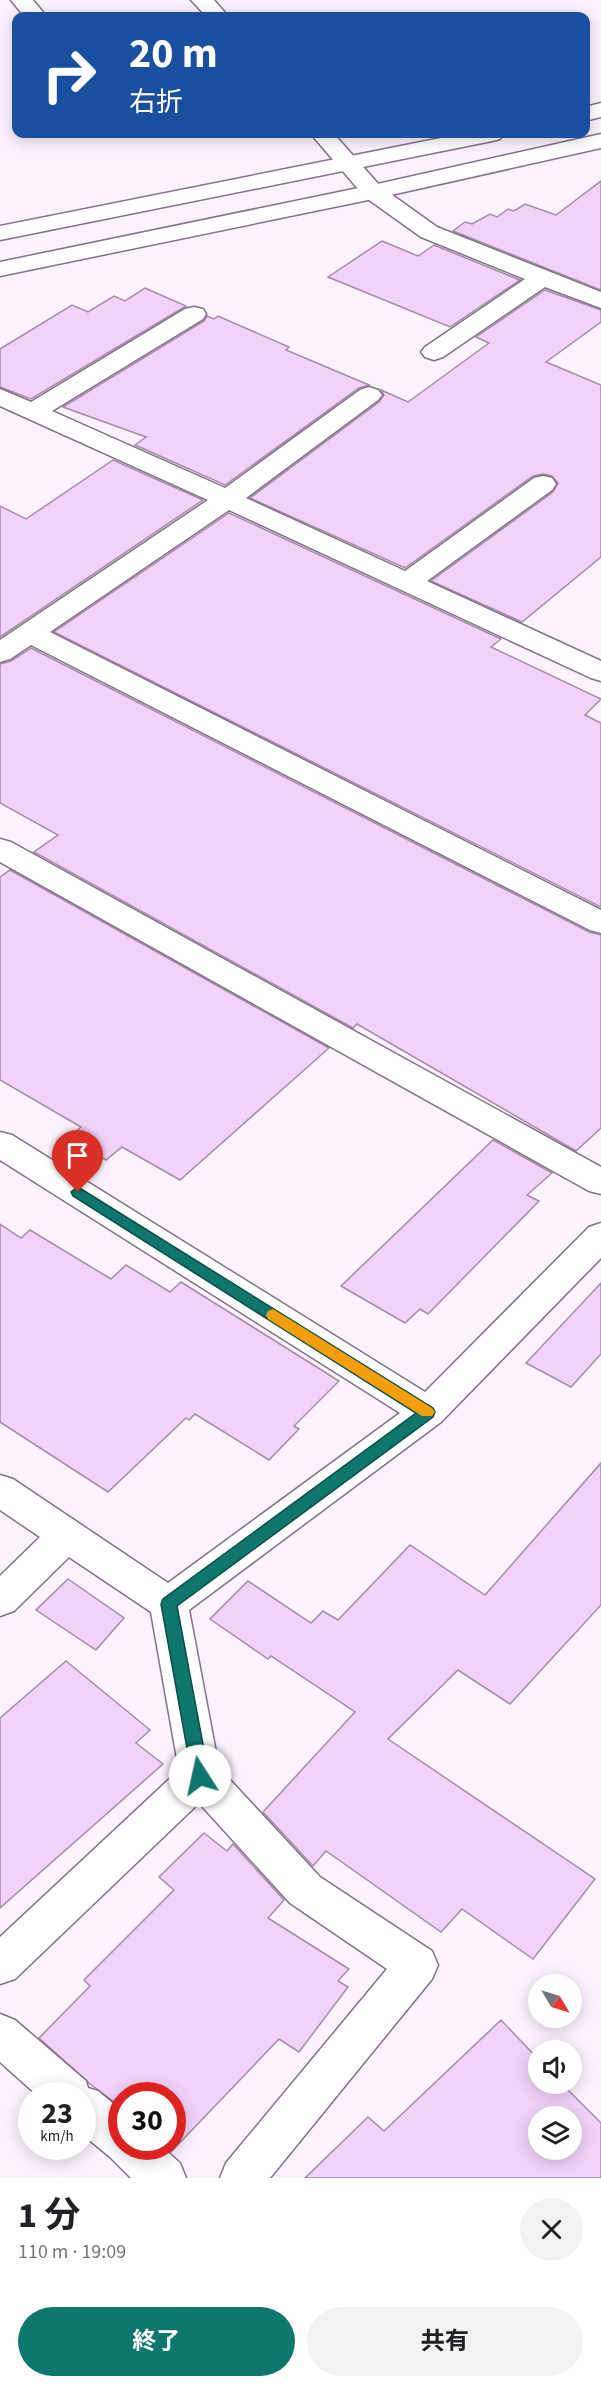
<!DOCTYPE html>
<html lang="ja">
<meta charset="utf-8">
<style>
:root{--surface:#fff;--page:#f2f2f2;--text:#202124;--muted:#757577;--accent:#0f766e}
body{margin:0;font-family:"Source Sans 3","Noto Sans JP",sans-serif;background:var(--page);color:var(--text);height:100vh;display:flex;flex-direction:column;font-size:22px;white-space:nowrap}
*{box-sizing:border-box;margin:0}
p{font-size:20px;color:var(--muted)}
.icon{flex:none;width:33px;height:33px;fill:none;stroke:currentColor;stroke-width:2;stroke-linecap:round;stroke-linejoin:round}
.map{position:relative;height:2178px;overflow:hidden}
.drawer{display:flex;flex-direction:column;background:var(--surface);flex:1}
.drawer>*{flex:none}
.guide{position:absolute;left:12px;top:12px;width:578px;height:126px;border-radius:12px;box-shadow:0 3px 15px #0003;background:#1a4fa0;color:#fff;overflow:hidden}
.needle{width:39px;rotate:128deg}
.buttons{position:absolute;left:528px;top:1974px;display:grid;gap:12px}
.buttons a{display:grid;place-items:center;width:54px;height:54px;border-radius:50%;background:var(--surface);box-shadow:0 3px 15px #0003;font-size:30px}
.speed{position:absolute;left:18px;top:2082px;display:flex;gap:12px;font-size:30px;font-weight:700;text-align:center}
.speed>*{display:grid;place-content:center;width:78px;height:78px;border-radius:50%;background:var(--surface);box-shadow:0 3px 15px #0003;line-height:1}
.speed small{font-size:15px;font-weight:400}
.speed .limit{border:9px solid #d22;background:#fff;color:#111}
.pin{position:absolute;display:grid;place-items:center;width:51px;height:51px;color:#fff;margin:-62px -26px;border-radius:50% 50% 50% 0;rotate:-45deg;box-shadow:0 0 6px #0007}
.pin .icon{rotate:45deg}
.me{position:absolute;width:66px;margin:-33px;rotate:350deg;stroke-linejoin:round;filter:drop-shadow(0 0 4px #0008)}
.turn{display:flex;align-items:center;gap:21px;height:126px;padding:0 18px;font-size:27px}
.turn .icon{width:78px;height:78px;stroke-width:2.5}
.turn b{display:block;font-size:42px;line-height:51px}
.round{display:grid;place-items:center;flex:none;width:63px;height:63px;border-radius:32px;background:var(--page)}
.summary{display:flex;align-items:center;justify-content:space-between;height:102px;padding:0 18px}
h1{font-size:36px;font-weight:700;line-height:45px}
.action{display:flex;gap:12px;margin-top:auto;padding:12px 18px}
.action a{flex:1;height:69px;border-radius:36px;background:var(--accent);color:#fff;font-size:24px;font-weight:700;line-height:69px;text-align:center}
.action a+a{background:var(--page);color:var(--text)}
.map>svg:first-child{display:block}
.building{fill:#f3d2fa;stroke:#a38ca7;stroke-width:1.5;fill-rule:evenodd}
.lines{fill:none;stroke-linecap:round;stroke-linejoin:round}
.minor-casing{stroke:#856f89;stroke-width:3}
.tertiary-casing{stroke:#856f89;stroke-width:3}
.minor{fill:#fff;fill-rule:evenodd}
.tertiary{fill:#fff;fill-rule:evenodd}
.route{fill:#0f766e;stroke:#0a4d48;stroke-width:1.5}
.slow{fill:#f59e0b}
</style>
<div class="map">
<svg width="601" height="2178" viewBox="0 0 601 2178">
<rect width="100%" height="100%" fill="#fcf2fe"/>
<!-- building -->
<g class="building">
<polygon points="601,181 601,290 453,231 465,222 472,224 490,214 497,217 508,209 514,211 525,204 556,215"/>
<polygon points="382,241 418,256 434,245 520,280 450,327 328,277"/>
<polygon points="145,288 186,306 31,399 0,387 0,349 72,305 88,312 114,296 125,301"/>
<polygon points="545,290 601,310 601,322 546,362 601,385 601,557 522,622 431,581 553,492 558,483 552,476 543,474 533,476 405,568 250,498 379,402 384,395 381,390 408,402 489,343 476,337"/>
<polygon points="207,316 214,319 218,316 289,347 286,350 369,385 359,388 225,485 135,445 146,437 63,407 204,321"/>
<polygon points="113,460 203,500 0,637 0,506 26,519"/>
<polygon points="229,513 501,639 491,647 601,699 585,715 601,723 601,907 54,632"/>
<polygon points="31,648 589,932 601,935 601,1128 576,1151 357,1024 353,1028 34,852 58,835 0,803 0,664 11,661"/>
<polygon points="10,870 329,1048 180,1180 122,1147 106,1160 69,1138 81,1127 0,1080 0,877"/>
<polygon points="493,1140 552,1173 527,1195 539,1201 428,1314 420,1309 405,1323 341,1286"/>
<polygon points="0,1224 21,1238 30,1230 111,1279 126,1265 170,1292 181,1282 339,1381 294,1426 299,1429 269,1460 195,1414 189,1420 186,1418 108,1492 0,1422"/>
<polygon points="601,1283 601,1354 571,1387 526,1363"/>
<polygon points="601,1463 601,1605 510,1704 458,1670 388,1739 595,1879 533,1959 462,1909 441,1932 326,1851 313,1866 263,1812 355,1712 271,1656 268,1659 210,1619 248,1581 311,1623 323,1611 338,1620 410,1545 485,1595"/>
<polygon points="68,1579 124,1618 96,1650 36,1610"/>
<polygon points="66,1661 150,1730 136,1743 163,1764 0,1908 0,1718"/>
<polygon points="204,1833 227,1851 233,1844 284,1900 268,1918 349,1969 338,1981 348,1987 299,2052 279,2039 171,2152 165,2146 172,2146 172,2096 122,2096 122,2108 89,2083 39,2038 90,1986 84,1980 174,1890 159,1877"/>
<path d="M501,2020L538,2059V2084H562L601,2123V2178H305L368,2117L384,2131ZM538,2116H572V2150H538Z"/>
</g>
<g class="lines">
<defs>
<g id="minor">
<polygon points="11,0 33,0 46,16 24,16"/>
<polygon points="191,0 214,0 228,16 206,16"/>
<polygon points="311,134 334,134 381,187 437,227 601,292 601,308 545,287 443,357 434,360 425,357 421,352 425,347 525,279 421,237 365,197"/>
<polygon points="194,307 203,309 206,314 203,319 52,411 225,488 360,390 369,387 378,390 382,395 378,400 246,498 405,571 534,478 543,476 552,478 556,484 552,490 427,581 601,661 601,681 591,678 229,510 50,632 601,910 601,933 590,930 31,645 10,659 0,662 0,640 208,500 0,406 0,389 31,402 185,309"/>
<polygon points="0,839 11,842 601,1167 601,1194 589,1191 0,862"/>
<polygon points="0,1132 12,1135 425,1392 589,1227 601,1223 601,1258 441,1422 189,1610 219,1768 320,1877 432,1951 438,1965 432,1979 270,2178 220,2178 226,2163 387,1969 290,1903 199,1803 15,1979 0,1984 0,1937 179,1770 151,1612 69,1557 14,1611 0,1616 0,1576 40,1537 0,1510 0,1475 13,1479 168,1583 400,1413 0,1160"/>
<polygon points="0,2014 15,2020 86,2081 88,2088 98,2091 122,2111 122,2146 161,2146 180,2163 186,2178 131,2178 110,2157 82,2134 82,2096 38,2096 0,2062"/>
</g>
<g id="tertiary">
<polygon points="601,103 601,117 585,121 585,107"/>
<polygon points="461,134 503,134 500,139 492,141 0,240 0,226"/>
<polygon points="601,134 601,148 373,199 0,276 0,262 373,185"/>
</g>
</defs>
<!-- minor casing -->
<use href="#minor" class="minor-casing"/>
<!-- tertiary casing -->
<use href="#tertiary" class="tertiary-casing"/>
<!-- minor -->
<use href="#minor" class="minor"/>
<!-- tertiary -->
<use href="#tertiary" class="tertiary"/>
</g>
<!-- route -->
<polygon class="route" points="78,1187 433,1408 435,1412 433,1417 177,1606 209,1776 206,1781 200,1784 194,1781 192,1776 161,1604 163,1599 416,1413 73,1196 71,1192"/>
<!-- slow -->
<polygon class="slow" points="273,1309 432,1408 435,1412 432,1416 422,1416 268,1319 266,1315 268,1311"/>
</svg>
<div class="buttons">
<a><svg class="needle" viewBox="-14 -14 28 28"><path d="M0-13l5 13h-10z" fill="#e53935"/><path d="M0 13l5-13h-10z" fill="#757577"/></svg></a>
<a><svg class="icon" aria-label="sound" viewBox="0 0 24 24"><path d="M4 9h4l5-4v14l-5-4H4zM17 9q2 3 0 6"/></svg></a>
<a><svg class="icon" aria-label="layers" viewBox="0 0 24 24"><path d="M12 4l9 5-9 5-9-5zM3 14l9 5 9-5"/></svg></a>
</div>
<div class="speed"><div>23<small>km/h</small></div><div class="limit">30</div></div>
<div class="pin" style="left:78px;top:1192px;background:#d93025"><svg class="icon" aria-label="arrive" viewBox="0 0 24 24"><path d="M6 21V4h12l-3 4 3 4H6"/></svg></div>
<svg class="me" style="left:200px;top:1776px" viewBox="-20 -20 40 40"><circle r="19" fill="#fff"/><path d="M0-13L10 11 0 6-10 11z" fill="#0f766e"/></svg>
<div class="guide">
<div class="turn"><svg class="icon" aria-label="right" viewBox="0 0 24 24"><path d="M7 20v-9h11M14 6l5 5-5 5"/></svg><div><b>20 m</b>右折</div></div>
</div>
</div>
<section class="drawer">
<div class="summary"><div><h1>1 分</h1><p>110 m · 19:09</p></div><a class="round"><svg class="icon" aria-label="close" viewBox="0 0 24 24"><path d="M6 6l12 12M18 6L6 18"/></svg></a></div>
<div class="action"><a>終了</a><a>共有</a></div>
</section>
